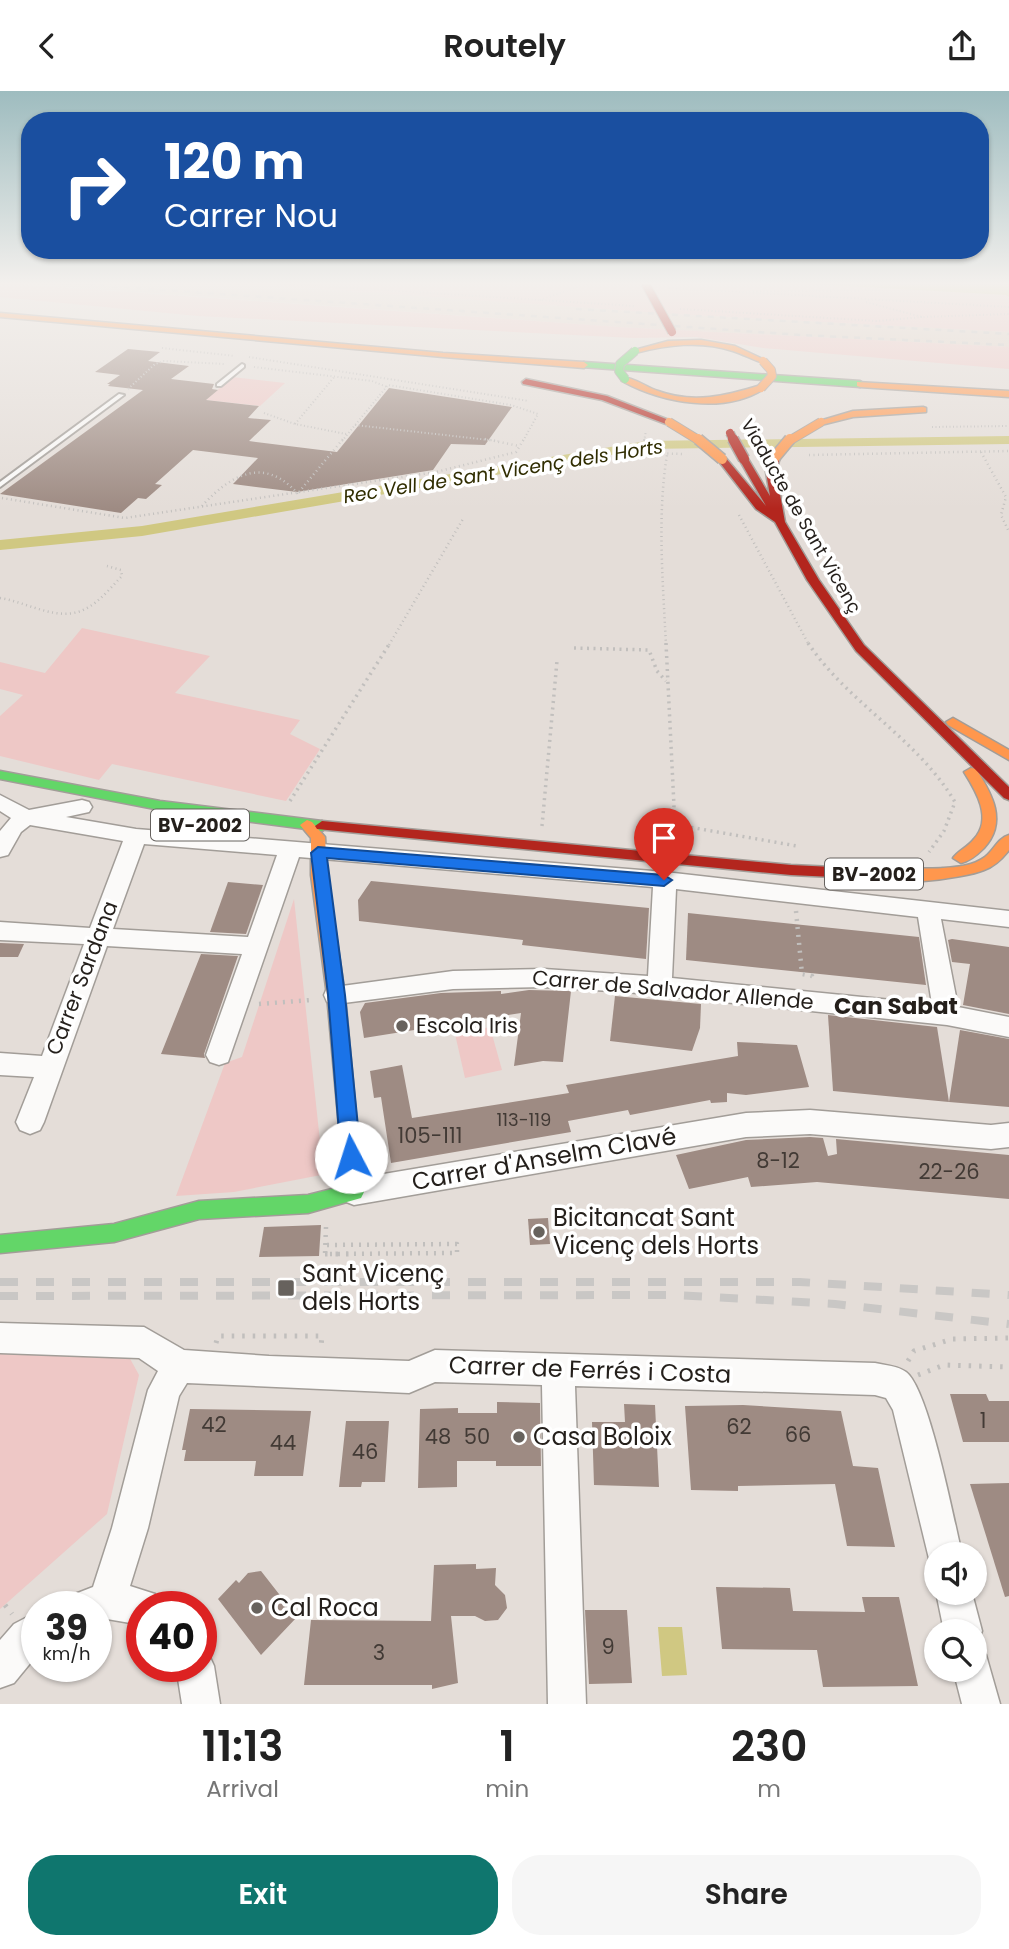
<!DOCTYPE html>
<meta charset="utf-8">
<style>
:root{--surface:#fff;--page:#f6f6f6;--text:#222;--muted:#767676;--accent:#0f766e}
body{margin:0;font-family:Poppins,sans-serif;background:var(--page);color:var(--text);height:100vh;display:flex;flex-direction:column;font-size:26px;white-space:nowrap}
*{box-sizing:border-box;margin:0}
p{font-size:23px;color:var(--muted)}
.icon{flex:none;width:38px;height:38px;fill:none;stroke:currentColor;stroke-width:2;stroke-linecap:round;stroke-linejoin:round}
.map{position:relative;height:1613px;overflow:hidden}
.sheet{display:flex;flex-direction:column;background:var(--surface);flex:1}
.sheet>*{flex:none}
.hud{position:absolute;left:21px;top:21px;width:968px;height:147px;border-radius:28px;box-shadow:0 2px 5px #0004;background:#1a4fa0;color:#fff;overflow:hidden}
.fabs{position:absolute;left:924px;top:1451px;display:grid;gap:14px}
.fabs a{display:grid;place-items:center;width:63px;height:63px;border-radius:50%;background:var(--surface);box-shadow:0 2px 5px #0004;font-size:35px}
.speed{position:absolute;left:21px;top:1500px;display:flex;gap:14px;font-size:35px;font-weight:700;text-align:center}
.speed>*{display:grid;place-content:center;width:91px;height:91px;border-radius:50%;background:var(--surface);box-shadow:0 2px 5px #0004;line-height:1}
.speed small{font-size:18px;font-weight:400}
.speed .limit{border:10px solid #d22;background:#fff;color:#111}
.pin{position:absolute;display:grid;place-items:center;width:60px;height:60px;color:#fff;margin:-72px -30px;border-radius:50% 50% 50% 0;rotate:-45deg;box-shadow:0 0 7px #0007}
.pin .icon{rotate:45deg}
.me{position:absolute;width:77px;margin:-38px;rotate:355deg;stroke-linejoin:round;filter:drop-shadow(0 0 5px #0008)}
.turn{display:flex;align-items:center;gap:24px;height:147px;padding:0 28px;font-size:32px}
.turn .icon{width:91px;height:91px;stroke-width:2.5}
.turn b{display:block;font-size:49px;line-height:60px}
.eta{display:flex;justify-content:space-evenly;align-items:center;height:119px;text-align:center}
.eta b{font-size:42px;font-weight:600;line-height:49px}
.cta{display:flex;gap:14px;margin-top:auto;padding:14px 28px}
.cta a{flex:1;height:80px;border-radius:28px;background:var(--accent);color:#fff;font-size:28px;font-weight:600;line-height:80px;text-align:center}
.cta a+a{background:var(--page);color:var(--text)}
header{display:flex;justify-content:space-between;align-items:center;height:91px;padding:0 28px;background:var(--surface);font-size:32px;font-weight:600}
.map>svg:first-child{display:block}
.built{fill:#e1d3c8}
.green{fill:#eec8c6}
.water{fill:#d0c882}
.lines{fill:none;stroke-linecap:round;stroke-linejoin:round}
.canal{fill:#d0c882;fill-rule:evenodd}
.building{fill:#9e8b83}
.lane-casing{stroke:#a29d98;stroke-width:4}
.street-casing{stroke:#a29d98;stroke-width:3}
.fast-casing{stroke:#a29d98;stroke-width:3}
.slow-casing{stroke:#a29d98;stroke-width:3}
.jam-casing{stroke:#a29d98;stroke-width:3}
.path-far4{stroke:#c1bfbd;stroke-width:2;stroke-dasharray:1 2.5;stroke-linecap:butt}
.path-far3{stroke:#c1bfbd;stroke-width:2.5;stroke-dasharray:1 3.5;stroke-linecap:butt}
.path-far2{stroke:#c1bfbd;stroke-width:3.5;stroke-dasharray:2 4.5;stroke-linecap:butt}
.path-far1{stroke:#c1bfbd;stroke-width:4.5;stroke-dasharray:2 6;stroke-linecap:butt}
.path{stroke:#c1bfbd;stroke-width:5;stroke-dasharray:2.5 8;stroke-linecap:butt}
.lane{fill:#fbfaf9;fill-rule:evenodd}
.street{fill:#fbfaf9;fill-rule:evenodd}
.fast{fill:#63d668;fill-rule:evenodd}
.slow{fill:#ff974d;fill-rule:evenodd}
.jam{fill:#b3261e;fill-rule:evenodd}
.rail-far1{stroke:#c9c7c5;stroke-width:2.5;stroke-dasharray:6 6;stroke-linecap:butt}
.rail{stroke:#c9c7c5;stroke-width:8;stroke-dasharray:18 18;stroke-linecap:butt}
.fast-bridge-casing{stroke:#a29d98;stroke-width:10;stroke-linecap:butt}
.slow-bridge-far1-casing{stroke:#a29d98;stroke-width:10;stroke-linecap:butt}
.slow-bridge-casing{stroke:#a29d98;stroke-width:13;stroke-linecap:butt}
.jam-bridge-far1-casing{stroke:#a29d98;stroke-width:10;stroke-linecap:butt}
.jam-bridge-casing{stroke:#a29d98;stroke-width:13;stroke-linecap:butt}
.fast-bridge{stroke:#63d668;stroke-width:8}
.slow-bridge-far1{stroke:#ff974d;stroke-width:8}
.slow-bridge{stroke:#ff974d;stroke-width:10}
.jam-bridge-far1{stroke:#b3261e;stroke-width:8}
.jam-bridge{stroke:#b3261e;stroke-width:10}
.route{fill:#1a73e8;stroke:#114b97;stroke-width:2}
.poi-dot{fill:#67625d;stroke:#fff;stroke-width:2.5}
.labels{text-anchor:middle;stroke-width:7;stroke-linejoin:round;paint-order:stroke}
.far-street-label{font-size:18px;fill:#241f1b;stroke:#fff}
.number-label{font-size:18px;fill:#423a35}
.far-water-label{font-size:19px;font-style:italic;fill:#302d01;stroke:#fff}
.shield{fill:#fff;stroke:#66625f;stroke-width:2}
.shield-label{font-size:19px;font-weight:bold;fill:#241f1b}
.street-label{font-size:21px;fill:#241f1b;stroke:#fff}
.poi-label{font-size:21px;fill:#241f1b;stroke:#fff;text-anchor:start}
.near-number-label{font-size:21px;fill:#423a35}
.neighbourhood-label{font-size:23px;font-weight:bold;fill:#241f1b;stroke:#fff}
.near-street-label{font-size:24px;fill:#241f1b;stroke:#fff}
.near-poi-label{font-size:24px;fill:#241f1b;stroke:#fff;text-anchor:start}
</style>
<header><svg class="icon" aria-label="back" viewBox="0 0 24 24"><path d="M15 5l-7 7 7 7"/></svg>Routely<svg class="icon" aria-label="share" viewBox="0 0 24 24"><path d="M12 15V3M7 8l5-5 5 5M5 13v7h14v-7"/></svg></header>
<div class="map">
<svg width="1009" height="1613" viewBox="0 0 1009 1613">
<rect width="100%" height="100%" fill="#e4ddd8"/>
<!-- built -->
<polygon class="built" points="18,192 236,192 673,223 1009,241 1009,256 619,236"/>
<!-- green -->
<g class="green">
<polygon points="0,192 619,236 1009,256 1009,278 763,257 696,246 633,247 198,225 0,206"/>
<polygon points="236,192 791,192 1006,204 1009,206 1009,241 673,223"/>
<polygon points="232,286 285,292 260,315 206,309"/>
<polygon points="82,537 210,565 175,602 300,629 290,643 320,658 286,710 112,673 99,689 0,665 0,625 23,604 0,598 0,571 45,582"/>
<polygon points="294,808 323,1078 321,1084 234,1101 176,1105 225,972 242,966"/>
<polygon points="490,936 502,979 465,987 455,943"/>
<polygon points="0,1261 128,1264 139,1284 107,1423 0,1518"/>
</g>
<!-- water -->
<g class="water">
<polygon points="791,192 1009,192 1009,206 1006,204"/>
<polygon points="658,1536 682,1536 687,1584 662,1585"/>
</g>
<g class="lines">
<!-- canal -->
<polygon class="canal" points="1009,345 1009,353 646,358 142,445 0,459 0,449 142,435 646,350"/>
</g>
<!-- building -->
<g class="building">
<polygon points="128,258 160,261 148,270 189,275 171,288 214,293 212,298 218,299 206,309 259,315 248,327 271,329 249,350 337,361 389,297 512,316 485,354 451,353 433,379 297,401 233,393 258,367 193,359 155,393 162,394 146,408 138,407 121,422 0,403 143,299 108,295 110,293 107,293 120,284 95,281"/>
<polygon points="371,790 649,817 646,868 522,854 523,849 359,830 358,809"/>
<polygon points="228,791 263,794 246,843 210,841"/>
<polygon points="688,822 919,846 926,894 686,869"/>
<polygon points="952,848 1009,856 1009,923 963,914 970,873 952,871 948,849"/>
<polygon points="0,852 24,853 18,866 0,866"/>
<polygon points="201,863 238,865 204,963 205,967 161,963"/>
<polygon points="529,899 571,900 563,971 543,970 514,975 521,922 364,947 360,921 365,912 441,902 501,900 501,903"/>
<polygon points="615,905 701,913 700,937 692,960 610,950"/>
<polygon points="828,924 937,936 949,1011 833,1000"/>
<polygon points="960,939 1009,948 1009,1016 949,1011"/>
<polygon points="737,951 797,954 809,996 746,1004 727,1002 727,1011 711,1012 710,1009 630,1024 628,1019 568,1030 571,1041 391,1072 381,1006 374,1007 370,980 402,974 412,1027 569,1002 566,994 738,965"/>
<polygon points="810,1046 823,1047 828,1065 837,1063 836,1048 1009,1064 1009,1108 817,1091 751,1096 748,1086 689,1098 676,1064 746,1049"/>
<polygon points="548,1127 550,1153 530,1154 528,1128"/>
<polygon points="321,1134 319,1165 259,1166 264,1136"/>
<polygon points="950,1303 986,1303 989,1310 1009,1310 1009,1351 963,1351"/>
<polygon points="497,1311 540,1312 541,1375 496,1375 496,1370 457,1370 457,1396 418,1397 420,1318 458,1317 458,1322 497,1322"/>
<polygon points="624,1313 655,1314 659,1396 594,1394 592,1331 625,1331"/>
<polygon points="743,1314 841,1320 853,1375 878,1377 895,1456 847,1455 835,1393 738,1395 738,1400 691,1399 685,1315"/>
<polygon points="190,1318 311,1320 303,1385 254,1385 256,1370 184,1370 186,1359 182,1359"/>
<polygon points="346,1330 389,1330 385,1391 362,1391 361,1396 339,1396"/>
<polygon points="1009,1392 1009,1505 1005,1506 970,1393"/>
<polygon points="476,1473 476,1478 496,1477 495,1494 505,1504 507,1517 498,1529 485,1530 475,1525 451,1525 458,1592 432,1598 432,1594 304,1594 311,1529 431,1530 434,1474"/>
<polygon points="261,1480 297,1526 261,1564 218,1508 236,1489 239,1492 248,1482"/>
<polygon points="716,1496 790,1497 793,1520 865,1521 862,1506 899,1506 918,1595 823,1596 817,1559 722,1558"/>
<polygon points="585,1519 627,1519 632,1592 589,1593"/>
</g>
<g class="lines">
<defs>
<g id="lane">
<polygon points="242,273 244,274 244,276 221,295 217,295 217,293"/>
<polygon points="119,303 124,304 0,396 0,391"/>
</g>
<g id="street">
<path d="M0,704L29,719L82,709L89,711L92,716L89,721L66,726L136,738L665,781L1009,820V836L941,828L958,916L1009,926V946L947,934L627,901L544,896L453,898L336,913L327,911L324,904L327,897L453,880L544,878L648,885L653,796L299,766L228,971L219,974L210,971L206,964L242,863L107,855L44,1031L40,1039L30,1043L20,1039L16,1031L34,986L0,984V962L42,965L84,853L0,849V831L90,837L123,750L30,734L21,741L8,764L0,766V740L11,727L0,720ZM144,753L277,764L248,846L113,838ZM676,798L918,826L932,913L672,887Z"/>
<polygon points="810,1019 991,1034 1009,1032 1009,1056 991,1058 810,1043 746,1046 354,1114 344,1110 340,1101 344,1092 354,1088 746,1022"/>
<path d="M0,1232L144,1236L184,1259L269,1265L409,1270L435,1259L875,1272C885,1274 898,1275 906,1281C929,1298 954,1430 962,1463H936V1478L931,1476L893,1319L886,1307L875,1304L575,1295L586,1613H548L542,1294L435,1291L409,1302L187,1292L179,1305L148,1437L130,1495L155,1503L160,1516H142V1534L107,1528L96,1532V1516H70L75,1503L93,1496L112,1437L148,1299L158,1280L139,1267L0,1262Z"/>
<polygon points="936,1501 972,1502 982,1540 976,1553 975,1540 944,1540"/>
<polygon points="37,1521 37,1564 14,1592 0,1597 0,1549 14,1533"/>
<polygon points="201,1559 208,1562 214,1575 220,1613 182,1613 176,1575 201,1575"/>
<polygon points="975,1560 986,1564 1000,1613 962,1613 953,1578 975,1578"/>
</g>
<g id="fast">
<polygon points="584,271 860,290 864,293 860,296 581,276 581,272"/>
<polygon points="0,680 160,710 322,730 329,735 322,740 160,719 0,688"/>
<polygon points="348,1028 355,1030 357,1036 364,1101 361,1107 308,1122 199,1128 114,1151 0,1162 0,1144 114,1133 199,1110 308,1104 344,1095 339,1036 341,1030"/>
</g>
<g id="slow">
<polygon points="0,222 443,262 584,271 588,274 584,277 443,266 0,226"/>
<path d="M701,249L735,255L767,270L763,272C753,269 743,263 733,260C700,249 667,254 635,262L631,260L668,250Z"/>
<path d="M622,286C633,286 646,296 658,300C693,313 726,305 761,294L765,297C725,324 662,312 622,290Z"/>
<polygon points="857,291 1009,300 1009,306 860,296 857,295"/>
<polygon points="923,316 926,317 926,321 853,326 821,334 816,331 853,320"/>
<polygon points="953,627 1009,659 1009,669 948,634 946,631"/>
<path d="M971,677L976,678C992,703 1008,731 984,757C977,764 970,770 961,772L953,767C959,759 968,756 974,748C993,728 976,700 964,681Z"/>
<polygon points="307,729 312,731 325,746 327,784 345,904 357,1036 355,1042 348,1044 341,1042 339,1036 327,904 311,784 311,747 300,734"/>
<path d="M1009,744V759C1002,768 995,775 984,779C965,787 880,799 867,783C874,774 928,779 943,777C957,776 973,775 985,766C994,759 998,747 1009,744Z"/>
</g>
<g id="jam">
<polygon points="526,288 607,305 674,331 666,333 602,309 523,293 522,291"/>
<polygon points="772,364 780,366 776,381 785,431 819,489 864,554 1009,696 1009,709 1004,707 856,560 807,489 775,431 756,418 717,368 725,366 766,415 739,368 747,366 770,405 766,381"/>
<polygon points="322,730 791,774 875,778 883,783 875,788 791,784 317,738 315,735"/>
</g>
</defs>
<!-- lane casing -->
<use href="#lane" class="lane-casing"/>
<!-- street casing -->
<use href="#street" class="street-casing"/>
<!-- fast casing -->
<use href="#fast" class="fast-casing"/>
<!-- slow casing -->
<use href="#slow" class="slow-casing"/>
<!-- jam casing -->
<use href="#jam" class="jam-casing"/>
<!-- path-far4 -->
<g class="path-far4">
<polyline points="273,192 634,215"/>
<polyline points="611,192 626,194"/>
<polyline points="669,197 1009,216"/>
<polyline points="753,200 880,199 878,192"/>
<polyline points="540,209 588,192"/>
<polyline points="866,211 922,226 1009,223"/>
<polyline points="680,218 877,230 922,226"/>
<polyline points="162,257 235,265"/>
<polyline points="249,266 529,310"/>
<polyline points="254,276 372,290 387,296"/>
<polyline points="128,298 155,273 164,270 225,273"/>
<polyline points="264,322 295,333 346,343"/>
<polyline points="295,333 335,285"/>
<polyline points="355,334 498,350"/>
<polyline points="932,336 1009,335"/>
<polyline points="342,350 388,294 511,314 538,323 523,350"/>
<polyline points="644,350 646,340"/>
</g>
<!-- path-far3 -->
<g class="path-far3">
<polyline points="485,348 519,355"/>
<polyline points="644,348 652,362 682,363"/>
<polyline points="981,361 1006,406 1001,424 1009,441"/>
<polyline points="809,364 1009,360"/>
<polyline points="299,401 343,348"/>
<polyline points="299,401 436,381 516,361 524,348"/>
<polyline points="2,407 125,427 299,401"/>
<path d="M202,415C231,383 265,365 298,403"/>
<polyline points="739,424 809,554"/>
<path d="M0,507C27,511 59,532 85,518C100,511 111,496 122,485L121,479L107,475"/>
<polyline points="389,554 463,428"/>
<path d="M666,554C663,492 657,425 667,364"/>
</g>
<!-- path-far2 -->
<g class="path-far2">
<polyline points="666,552 674,715 670,748"/>
<path d="M808,552C849,613 917,647 955,711L944,740L929,761"/>
<polyline points="574,557 649,559 657,580 666,590"/>
<polyline points="290,710 390,552"/>
<polyline points="672,733 797,755"/>
<polyline points="542,735 557,570"/>
</g>
<!-- path-far1 -->
<g class="path-far1">
<polyline points="796,820 802,883 812,885 813,890"/>
<polyline points="259,913 311,909"/>
<polyline points="326,1136 325,1163 457,1162 457,1153 326,1154"/>
</g>
<!-- path -->
<g class="path">
<polyline points="325,1163 353,1163"/>
<polyline points="216,1252 218,1245 322,1245 321,1256"/>
<polyline points="908,1270 914,1260 952,1248 1009,1247"/>
<polyline points="918,1284 944,1274 1009,1276"/>
<polyline points="5,1514 12,1523"/>
</g>
<!-- lane -->
<use href="#lane" class="lane"/>
<!-- street -->
<use href="#street" class="street"/>
<!-- fast -->
<use href="#fast" class="fast"/>
<!-- slow -->
<use href="#slow" class="slow"/>
<!-- jam -->
<use href="#jam" class="jam"/>
<!-- rail-far1 -->
<g class="rail-far1">
<polyline points="64,192 801,244 1009,254"/>
<polyline points="576,218 1009,243"/>
</g>
<!-- rail -->
<g class="rail">
<polyline points="0,1191 800,1191 1009,1204"/>
<polyline points="0,1205 676,1204 835,1213 1009,1233"/>
</g>
<defs>
<polyline id="fast-bridge" points="625,288 619,280 620,273 635,260"/>
<g id="slow-bridge-far1">
<polyline points="761,297 772,285 771,279 763,270"/>
<polyline points="669,331 700,350"/>
<polyline points="789,350 821,331"/>
</g>
<g id="slow-bridge">
<polyline points="698,348 722,368"/>
<polyline points="775,366 790,348"/>
</g>
<g id="jam-bridge-far1">
<polyline points="645,192 672,241"/>
<polyline points="730,342 734,350"/>
</g>
<polyline id="jam-bridge" points="733,348 744,368"/>
</defs>
<!-- fast-bridge casing -->
<use href="#fast-bridge" class="fast-bridge-casing"/>
<!-- slow-bridge-far1 casing -->
<use href="#slow-bridge-far1" class="slow-bridge-far1-casing"/>
<!-- slow-bridge casing -->
<use href="#slow-bridge" class="slow-bridge-casing"/>
<!-- jam-bridge-far1 casing -->
<use href="#jam-bridge-far1" class="jam-bridge-far1-casing"/>
<!-- jam-bridge casing -->
<use href="#jam-bridge" class="jam-bridge-casing"/>
<!-- fast-bridge -->
<use href="#fast-bridge" class="fast-bridge"/>
<!-- slow-bridge-far1 -->
<use href="#slow-bridge-far1" class="slow-bridge-far1"/>
<!-- slow-bridge -->
<use href="#slow-bridge" class="slow-bridge"/>
<!-- jam-bridge-far1 -->
<use href="#jam-bridge-far1" class="jam-bridge-far1"/>
<!-- jam-bridge -->
<use href="#jam-bridge" class="jam-bridge"/>
</g>
<!-- sky -->
<linearGradient id="sky" x2="0" y2="1"><stop stop-color="#9ebcbf"/><stop offset="0.46" stop-color="#f3f0ed"/><stop offset="1" stop-color="#f3f0ed" stop-opacity="0"/></linearGradient>
<rect width="1009" height="418" fill="url(#sky)"/>
<!-- route -->
<polygon class="route" points="318,756 664,784 672,789 664,795 327,767 345,904 361,1066 358,1072 351,1075 344,1072 341,1066 328,904 311,762"/>
<!-- markers -->
<g class="poi-dot">
<circle cx="402" cy="935" r="7"/>
<circle cx="539" cy="1141" r="7"/>
<rect x="277" y="1188" width="18" height="18" rx="3.5"/>
<circle cx="519" cy="1346" r="7"/>
<circle cx="257" cy="1517" r="7"/>
</g>
<g class="labels">
<!-- far-street labels -->
<g class="far-street-label">
<text transform="translate(801 425) rotate(60)" y="6">Viaducte de Sant Vicenç</text>
</g>
<!-- number labels -->
<g class="number-label">
<text x="524" y="1035">113-119</text>
</g>
<!-- far-water labels -->
<g class="far-water-label">
<text transform="translate(503 380) rotate(-9)" y="7">Rec Vell de Sant Vicenç dels Horts</text>
</g>
<!-- shield labels -->
<g class="shield">
<rect x="151" y="718.5" width="98" height="31" rx="5"/>
<rect x="825" y="767.5" width="98" height="31" rx="5"/>
</g>
<g class="shield-label">
<text x="200" y="741">BV-2002</text>
<text x="874" y="790">BV-2002</text>
</g>
<!-- street labels -->
<g class="street-label">
<text transform="translate(82 887) rotate(-69)" y="7">Carrer Sardana</text>
<text transform="translate(673 899) rotate(5)" y="7">Carrer de Salvador Allende</text>
</g>
<!-- poi labels -->
<g class="poi-label">
<text x="416" y="942">Escola Iris</text>
</g>
<!-- near-number labels -->
<g class="near-number-label">
<text x="430" y="1052">105-111</text>
<text x="778" y="1077">8-12</text>
<text x="949" y="1088">22-26</text>
<text x="983" y="1337">1</text>
<text x="214" y="1341">42</text>
<text x="739" y="1343">62</text>
<text x="798" y="1351">66</text>
<text x="438" y="1353">48</text>
<text x="477" y="1353">50</text>
<text x="283" y="1359">44</text>
<text x="365" y="1368">46</text>
<text x="608" y="1563">9</text>
<text x="379" y="1569">3</text>
</g>
<!-- neighbourhood labels -->
<g class="neighbourhood-label">
<text x="896" y="923">Can Sabat</text>
</g>
<!-- near-street labels -->
<g class="near-street-label">
<text transform="translate(544 1068) rotate(-10)" y="8">Carrer d'Anselm Clavé</text>
<text transform="translate(590 1279) rotate(2)" y="8">Carrer de Ferrés i Costa</text>
</g>
<!-- near-poi labels -->
<g class="near-poi-label">
<text x="553" y="1135">Bicitancat Sant<tspan x="553" dy="28">Vicenç dels Horts</tspan></text>
<text x="302" y="1191">Sant Vicenç<tspan x="302" dy="28">dels Horts</tspan></text>
<text x="533" y="1354">Casa Boloix</text>
<text x="271" y="1525">Cal Roca</text>
</g>
</g>
</svg>
<div class="fabs">
<a><svg class="icon" aria-label="sound" viewBox="0 0 24 24"><path d="M4 9h4l5-4v14l-5-4H4zM17 9q2 3 0 6"/></svg></a>
<a><svg class="icon" aria-label="search" viewBox="0 0 24 24"><circle cx="10" cy="10" r="6"/><path d="M15 15l6 6"/></svg></a>
</div>
<div class="speed"><div>39<small>km/h</small></div><div class="limit">40</div></div>
<div class="pin" style="left:664px;top:789px;background:#d93025"><svg class="icon" aria-label="arrive" viewBox="0 0 24 24"><path d="M6 21V4h12l-3 4 3 4H6"/></svg></div>
<svg class="me" style="left:351px;top:1066px" viewBox="-20 -20 40 40"><circle r="19" fill="#fff"/><path d="M0-13L10 11 0 6-10 11z" fill="#1a73e8"/></svg>
<div class="hud">
<div class="turn"><svg class="icon" aria-label="right" viewBox="0 0 24 24"><path d="M7 20v-9h11M14 6l5 5-5 5"/></svg><div><b>120 m</b>Carrer Nou</div></div>
</div>
</div>
<section class="sheet">
<div class="eta">
<div><b>11:13</b><p>Arrival</p></div>
<div><b>1</b><p>min</p></div>
<div><b>230</b><p>m</p></div>
</div>
<div class="cta"><a>Exit</a><a>Share</a></div>
</section>
